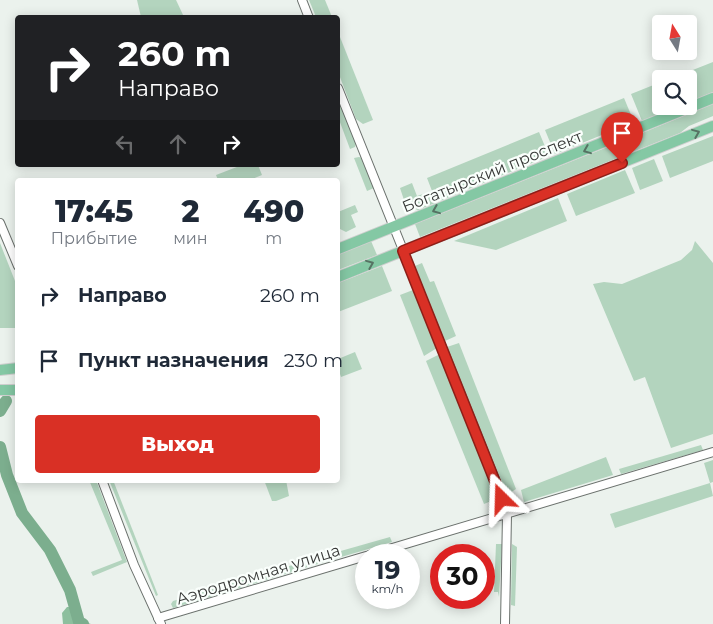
<!DOCTYPE html>
<html lang="ru">
<meta charset="utf-8">
<style>
:root{--surface:#fff;--page:#f6f6f7;--text:#1f2937;--muted:#747a83;--accent:#d93025}
body{margin:0;font-family:Montserrat,sans-serif;background:var(--page);color:var(--text);height:100vh;display:flex;flex-direction:column;font-size:19px;white-space:nowrap}
*{box-sizing:border-box;margin:0}
p{font-size:16px;color:var(--muted)}
.icon{flex:none;width:28px;height:28px;fill:none;stroke:currentColor;stroke-width:2;stroke-linecap:round;stroke-linejoin:round}
.map{position:relative;flex:1;overflow:hidden}
.side{position:absolute;left:15px;top:178px;width:325px;height:305px;display:flex;flex-direction:column;background:var(--surface);border-radius:5px;box-shadow:0 2px 12px #0003}
.side>*{flex:none}
.hud{position:absolute;left:15px;top:15px;width:325px;height:152px;border-radius:5px;box-shadow:0 2px 12px #0003;background:#202124;color:#fff;overflow:hidden}
.needle{width:32px;rotate:349deg}
.controls{position:absolute;left:652px;top:15px;display:grid;gap:10px}
.controls a{display:grid;place-items:center;width:45px;height:45px;border-radius:5px;background:var(--surface);box-shadow:0 2px 12px #0003;font-size:25px}
.speed{position:absolute;left:355px;top:544px;display:flex;gap:10px;font-size:25px;font-weight:700;text-align:center}
.speed>*{display:grid;place-content:center;width:65px;height:65px;border-radius:50%;background:var(--surface);box-shadow:0 2px 12px #0003;line-height:1}
.speed small{font-size:12px;font-weight:400}
.speed .limit{border:8px solid #d22;background:#fff;color:#111}
.pin{position:absolute;display:grid;place-items:center;width:42px;height:42px;color:#fff;margin:-51px -21px;border-radius:50% 50% 50% 0;rotate:-45deg;box-shadow:0 0 5px #0007}
.pin .icon{rotate:45deg}
.me{position:absolute;width:55px;margin:-28px;rotate:338deg;stroke-linejoin:round;filter:drop-shadow(0 0 4px #0008)}
.turn{display:flex;align-items:center;gap:18px;height:105px;padding:0 20px;font-size:22px}
.turn .icon{width:65px;height:65px;stroke-width:2.5}
.turn b{display:block;font-size:35px;line-height:42px}
.lanes{display:flex;align-items:center;height:48px;padding:0 20px;background:#0003;justify-content:center;gap:25px;direction:ltr}
.lanes .off{opacity:.35}
.eta{display:flex;justify-content:space-evenly;align-items:center;height:85px;text-align:center}
.eta b{font-size:30px;font-weight:800;line-height:35px}
.button{display:flex;gap:10px;margin-top:auto;padding:10px 20px}
.button a{flex:1;height:58px;border-radius:5px;background:var(--accent);color:#fff;font-size:20px;font-weight:800;line-height:58px;text-align:center}
ul{padding:0;list-style:none}
li{display:flex;align-items:center;gap:15px;height:65px;padding:0 20px}
li div{flex:1}
li b{display:block;font-size:19px}
li em{font-style:normal}
.map>svg:first-child{display:block}
.green{fill:#b3d4be}
.forest{fill:#8dbf9e}
.lines{fill:none;stroke-linecap:round;stroke-linejoin:round}
.river{stroke:#7cae8e;stroke-width:12}
.minor-casing{stroke:#6b716d;stroke-width:10}
.major-casing{stroke:#cfcfcf;stroke-width:12}
.minor{stroke:#fff;stroke-width:8}
.major{stroke:#84c8a4;stroke-width:10}
.oneway{stroke:#567263}
.route-casing{stroke:#8d1f18;stroke-width:12}
.route{stroke:#d93025;stroke-width:9}
.labels{text-anchor:middle;stroke-width:4.5;stroke-linejoin:round;paint-order:stroke}
.street-label{font-size:16px;fill:#373937;stroke:#fafffc}
</style>
<div class="map">
<svg width="713" height="624" viewBox="0 0 713 624">
<rect width="100%" height="100%" fill="#ebf2ed"/>
<!-- green -->
<g class="green">
<polygon points="137,0 176,0 184,17 141,17"/>
<polygon points="309,0 325,0 332,17 316,17"/>
<polygon points="338,32 373,120 363,124 356,119 338,72"/>
<polygon points="713,62 713,92 689,102 689,79 670,79"/>
<polygon points="661,82 661,106 677,106 642,121 631,94"/>
<polygon points="338,97 356,144 355,147 350,149 338,117"/>
<polygon points="624,98 634,122 555,154 545,130"/>
<polygon points="713,104 713,116 689,126 680,133 625,155 620,142"/>
<polygon points="539,132 549,156 418,210 406,206 400,188 412,183 417,196 432,191 427,178"/>
<polygon points="713,136 713,161 670,178 662,156"/>
<polygon points="615,144 620,157 420,237 415,224"/>
<polygon points="359,157 362,158 374,188 367,191 354,158"/>
<polygon points="654,159 663,181 640,190 632,168"/>
<polygon points="242,165 258,165 262,175 250,180 218,180 216,175"/>
<polygon points="625,170 635,193 576,216 567,194"/>
<polygon points="558,198 567,221 496,250 454,241"/>
<polygon points="355,205 358,212 351,215 356,227 346,232 338,228 338,212"/>
<polygon points="371,241 377,255 338,270 338,255"/>
<polygon points="695,241 713,263 713,434 671,448 645,377 634,381 593,284 604,282 622,284 681,260 692,250"/>
<polygon points="0,243 17,286 17,328 0,328"/>
<polygon points="422,263 430,282 434,281 456,336 445,341 415,266"/>
<polygon points="382,266 392,291 338,312 338,283"/>
<polygon points="413,290 437,348 424,356 400,295"/>
<polygon points="459,343 516,489 507,495 447,347"/>
<polygon points="355,352 362,369 341,377 338,368 338,359"/>
<polygon points="438,355 440,356 496,499 484,504 426,361"/>
<polygon points="701,445 703,450 621,474 619,469"/>
<polygon points="606,457 613,475 524,502 521,490"/>
<polygon points="713,460 713,482 710,483 713,496 615,528 610,514 710,483 704,463"/>
<polygon points="89,480 96,480 127,562 93,576 91,572 122,560"/>
<polygon points="109,480 113,480 158,595 156,596"/>
<polygon points="264,480 286,480 289,496 276,501 272,501"/>
<polygon points="390,537 392,542 304,568 302,562"/>
<polygon points="496,544 502,544 499,597 498,592 494,592"/>
<polygon points="512,544 517,547 515,606 511,605"/>
<polygon points="296,564 299,570 173,608 171,604 173,601"/>
</g>
<!-- forest -->
<polygon class="forest" points="67,607 75,607 79,610 82,621 91,624 63,624 62,613"/>
<g class="lines">
<!-- river -->
<g class="river">
<polyline points="0,411 6,401"/>
<polyline points="0,447 7,475 22,513 50,550 70,590 79,622 83,624"/>
</g>
<defs>
<g id="minor">
<polyline points="302,0 309,18"/>
<polyline points="338,88 503,499 507,514 505,624"/>
<polyline points="0,223 18,266"/>
<polyline points="102,480 134,565 161,624"/>
<polyline points="369,555 713,452"/>
<polyline points="158,618 366,556"/>
</g>
<g id="major">
<polyline points="338,249 713,98"/>
<polyline points="338,277 713,126"/>
<polyline points="0,370 18,368"/>
<polyline points="0,390 18,390"/>
</g>
</defs>
<!-- minor casing -->
<use href="#minor" class="minor-casing"/>
<!-- major casing -->
<use href="#major" class="major-casing"/>
<!-- minor -->
<use href="#minor" class="minor"/>
<!-- major -->
<use href="#major" class="major"/>
</g>
<!-- one-way arrows -->
<defs><path id="oneway-chevron" d="M-2-3.5L2.5 0L-2 3.5" fill="none" stroke-width="1.6" stroke-linecap="round" stroke-linejoin="round" transform="scale(1.25)"/></defs>
<g class="oneway">
<use href="#oneway-chevron" transform="translate(696 133) rotate(-22)"/>
<use href="#oneway-chevron" transform="translate(587 150) rotate(158)"/>
<use href="#oneway-chevron" transform="translate(436 210) rotate(158)"/>
<use href="#oneway-chevron" transform="translate(370 264) rotate(-22)"/>
</g>
<g class="lines">
<defs>
<polyline id="route" points="502,499 403,251 622,163"/>
</defs>
<!-- route casing -->
<use href="#route" class="route-casing"/>
<!-- route -->
<use href="#route" class="route"/>
</g>
<g class="labels">
<!-- street labels -->
<g class="street-label">
<text transform="translate(492 171) rotate(-22)" y="6">Богатырский проспект</text>
<text transform="translate(258 574) rotate(-17)" y="6">Аэродромная улица</text>
</g>
</g>
</svg>
<div class="controls">
<a><svg class="needle" viewBox="-14 -14 28 28"><path d="M0-13l5 13h-10z" fill="#e53935"/><path d="M0 13l5-13h-10z" fill="#747a83"/></svg></a>
<a><svg class="icon" aria-label="search" viewBox="0 0 24 24"><circle cx="10" cy="10" r="6"/><path d="M15 15l6 6"/></svg></a>
</div>
<div class="speed"><div>19<small>km/h</small></div><div class="limit">30</div></div>
<div class="pin" style="left:622px;top:163px;background:#d93025"><svg class="icon" aria-label="arrive" viewBox="0 0 24 24"><path d="M6 21V4h12l-3 4 3 4H6"/></svg></div>
<svg class="me" style="left:502px;top:499px" viewBox="-20 -20 40 40"><path d="M0-17L14 15 0 8-14 15z" fill="#d93025" stroke="#fff" stroke-width="4"/></svg>
<div class="hud">
<div class="turn"><svg class="icon" aria-label="right" viewBox="0 0 24 24"><path d="M7 20v-9h11M14 6l5 5-5 5"/></svg><div><b>260 m</b>Направо</div></div>
<div class="lanes"><svg class="icon off" aria-label="left" viewBox="0 0 24 24"><path d="M17 20v-9H6M10 6l-5 5 5 5"/></svg><svg class="icon off" aria-label="ahead" viewBox="0 0 24 24"><path d="M12 20V5M6 11l6-6 6 6"/></svg><svg class="icon" aria-label="right" viewBox="0 0 24 24"><path d="M7 20v-9h11M14 6l5 5-5 5"/></svg></div>
</div>
<section class="side">
<div class="eta">
<div><b>17:45</b><p>Прибытие</p></div>
<div><b>2</b><p>мин</p></div>
<div><b>490</b><p>m</p></div>
</div>
<ul>
<li><svg class="icon" aria-label="right" viewBox="0 0 24 24"><path d="M7 20v-9h11M14 6l5 5-5 5"/></svg><div><b>Направо</b></div><em>260 m</em></li>
<li><svg class="icon" aria-label="arrive" viewBox="0 0 24 24"><path d="M6 21V4h12l-3 4 3 4H6"/></svg><div><b>Пункт назначения</b></div><em>230 m</em></li>
</ul>
<div class="button"><a>Выход</a></div>
</section>
</div>
